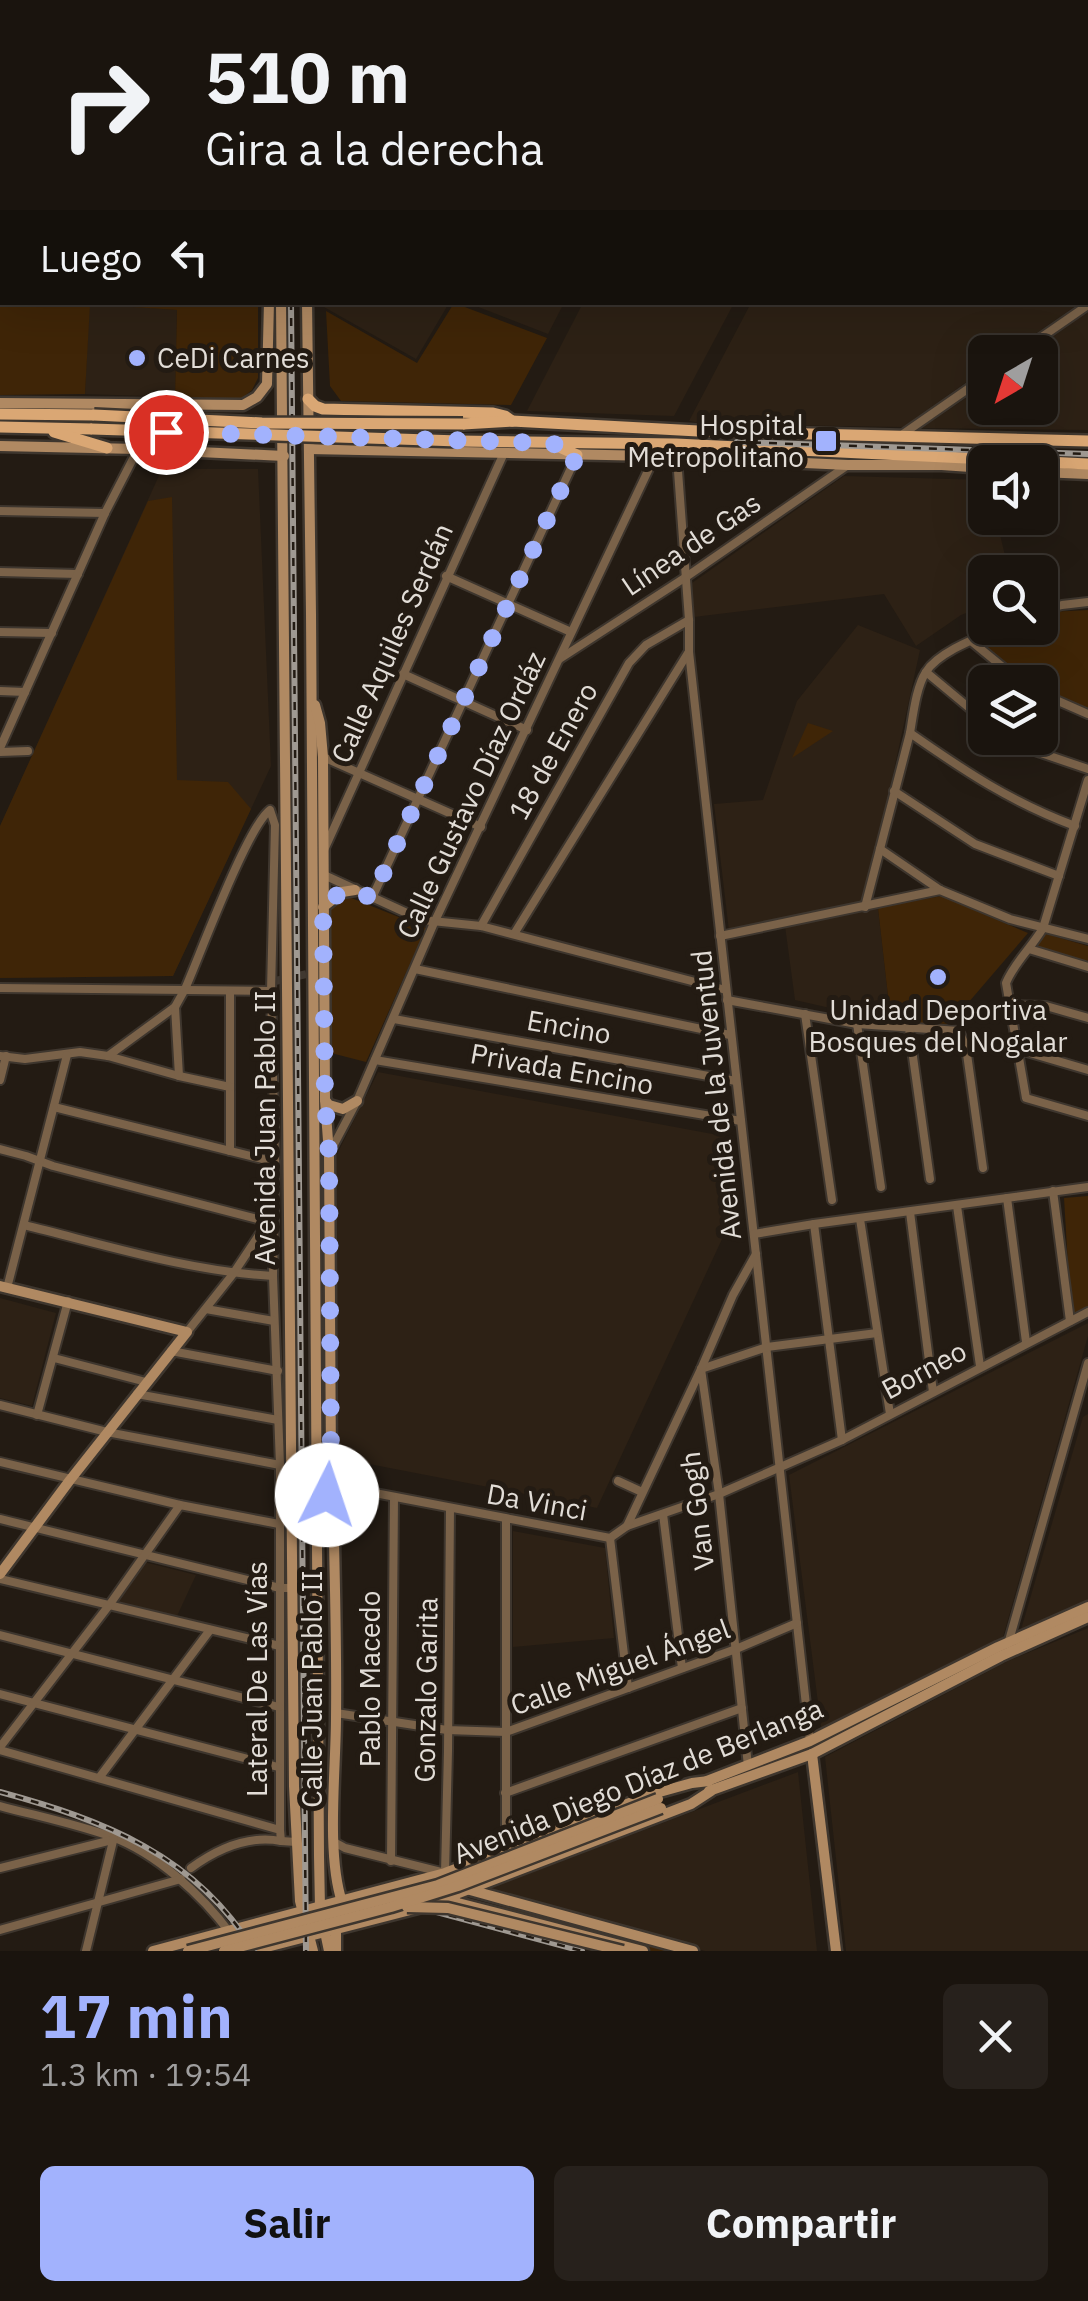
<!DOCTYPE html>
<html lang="es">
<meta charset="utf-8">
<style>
:root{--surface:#1a140e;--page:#27211c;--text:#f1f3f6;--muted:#9f9e9e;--line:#38332e;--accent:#a2b2fd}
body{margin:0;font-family:"IBM Plex Sans",sans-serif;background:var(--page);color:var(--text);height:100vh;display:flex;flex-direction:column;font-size:38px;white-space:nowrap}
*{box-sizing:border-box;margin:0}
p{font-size:32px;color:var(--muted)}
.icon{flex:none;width:55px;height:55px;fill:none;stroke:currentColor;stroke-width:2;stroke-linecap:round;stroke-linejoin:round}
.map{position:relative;height:1951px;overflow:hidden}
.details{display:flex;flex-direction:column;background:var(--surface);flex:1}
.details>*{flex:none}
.hud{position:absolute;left:0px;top:0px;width:1090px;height:305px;box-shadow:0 10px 40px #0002,0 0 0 2px var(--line);background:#1a140e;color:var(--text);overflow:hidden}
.needle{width:65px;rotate:219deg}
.buttons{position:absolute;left:968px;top:335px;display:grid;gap:20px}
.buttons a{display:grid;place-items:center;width:90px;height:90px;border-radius:15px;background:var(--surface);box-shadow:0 10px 40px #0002,0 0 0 2px var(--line);font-size:50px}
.pin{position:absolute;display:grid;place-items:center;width:85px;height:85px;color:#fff;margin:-42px;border:5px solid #fff;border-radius:50%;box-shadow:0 2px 10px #0007}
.me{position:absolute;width:110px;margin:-55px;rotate:4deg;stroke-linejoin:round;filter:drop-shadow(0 0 8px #0008)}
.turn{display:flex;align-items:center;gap:35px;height:210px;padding:0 40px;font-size:45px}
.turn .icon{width:130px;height:130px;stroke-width:2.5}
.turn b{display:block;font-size:70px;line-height:85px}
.then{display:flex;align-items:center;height:95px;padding:0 40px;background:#0003;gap:20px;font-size:38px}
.round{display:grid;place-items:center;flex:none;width:105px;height:105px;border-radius:15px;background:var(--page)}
.overview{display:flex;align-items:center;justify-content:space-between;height:170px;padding:0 40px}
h1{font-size:60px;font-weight:800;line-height:75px;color:var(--accent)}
.cta{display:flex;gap:20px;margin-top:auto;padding:20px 40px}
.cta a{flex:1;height:115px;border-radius:15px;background:var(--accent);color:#111;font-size:40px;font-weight:800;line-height:115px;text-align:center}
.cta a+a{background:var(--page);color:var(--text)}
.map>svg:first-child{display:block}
.built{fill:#2d2115}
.green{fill:#3f2507}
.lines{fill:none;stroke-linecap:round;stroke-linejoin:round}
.street-tunnel{stroke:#403830;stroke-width:8;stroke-dasharray:8 4;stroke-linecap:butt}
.street-casing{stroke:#3e362e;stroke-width:12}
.secondary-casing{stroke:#3e362e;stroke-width:15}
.primary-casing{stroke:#3e362e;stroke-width:16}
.street{stroke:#7a6249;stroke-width:8}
.secondary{stroke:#b08962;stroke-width:10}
.primary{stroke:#daa774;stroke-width:11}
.rail-casing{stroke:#9f9992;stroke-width:6}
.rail{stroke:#231b13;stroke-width:2.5;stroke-dasharray:8;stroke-linecap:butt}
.secondary-bridge-casing{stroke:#3e362e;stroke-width:15;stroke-linecap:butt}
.primary-bridge-casing{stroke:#3e362e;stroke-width:16;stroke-linecap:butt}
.secondary-bridge{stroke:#b08962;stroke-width:10}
.primary-bridge{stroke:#daa774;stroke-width:11}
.route{stroke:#a2b2fd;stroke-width:18;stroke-dasharray:0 32.4}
.poi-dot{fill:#a2b2fd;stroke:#231b13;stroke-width:4}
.labels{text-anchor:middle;stroke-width:10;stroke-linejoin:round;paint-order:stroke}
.poi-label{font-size:28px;fill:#e2ddd7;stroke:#231b13;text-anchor:start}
.street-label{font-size:28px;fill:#e2ddd7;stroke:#231b13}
</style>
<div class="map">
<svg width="1088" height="1951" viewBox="0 0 1088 1951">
<rect width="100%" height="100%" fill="#231b13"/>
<!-- built -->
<g class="built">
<polygon points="449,0 723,0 722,2 448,2"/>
<polygon points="741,0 892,0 890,2 739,2"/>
<polygon points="910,0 1088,0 1088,297 1088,2 909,2"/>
<polygon points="89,303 177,310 175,397 85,394"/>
<polygon points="326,303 326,302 449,303 416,359 324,307"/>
<polygon points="468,303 564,303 548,334"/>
<polygon points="583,303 583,302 734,303 674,416 527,411"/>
<polygon points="751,303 751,302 1080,303 1009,352 985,352 985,369 903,427 706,424 689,421"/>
<polygon points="1088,312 1088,430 922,428 985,385 985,408 1040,408 1040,352 1031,352"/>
<polygon points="162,469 258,469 271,766 173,976 0,978 0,826"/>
<polygon points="844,476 985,480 985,518 996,518 1009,572 985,572 985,606 961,615 916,646 884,594 694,617 692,583"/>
<polygon points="858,625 920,650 865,903 729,931 714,804 763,800 797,701"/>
<polygon points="878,908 891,1022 795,1000 785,926"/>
<polygon points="378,1072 734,1138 736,1209 597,1508 338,1458 335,1158"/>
<polygon points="0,1298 56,1313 32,1406 0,1398"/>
<polygon points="1088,1323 1088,1336 1003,1637 822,1734 789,1475"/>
<polygon points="1088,1414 1088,1604 1020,1633 1083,1417"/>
<polygon points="513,1531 605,1548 614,1638 513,1647"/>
<polygon points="144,1562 196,1575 177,1616 116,1601"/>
<polygon points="1088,1628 1088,1951 846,1951 825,1757 1008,1661"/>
<polygon points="798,1772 817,1951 705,1951 478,1889 530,1873"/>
</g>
<!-- green -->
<g class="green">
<polygon points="0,182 2,182 2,302 258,303 258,378 252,390 237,402 175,397 177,310 90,304 85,394 0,395"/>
<polygon points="454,303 547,338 511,405 341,401 330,386 326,311 417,363"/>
<polygon points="172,497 177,780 228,782 251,809 173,976 0,978 0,826 148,501"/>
<polygon points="1088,610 1088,709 1040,690 1040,682 1029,682 977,644 1014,628 1040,628 1040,616 1049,612"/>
<polygon points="808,723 833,731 792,758"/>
<polygon points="344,895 426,928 366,1062 331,1053 330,906"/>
<polygon points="941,896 1028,933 950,1024 891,1022 878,908"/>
<polygon points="1046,934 1088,946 1088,965 1036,947"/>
<polygon points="1088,1196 1088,1307 1071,1315 1064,1198"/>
<polygon points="503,1904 678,1951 651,1951 502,1911"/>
</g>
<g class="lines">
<!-- street-tunnel -->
<polyline class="street-tunnel" points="275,981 316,972"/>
<defs>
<g id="street">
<polyline points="1020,352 1088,305"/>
<polyline points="903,434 985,377"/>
<polyline points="0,511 105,513"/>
<polyline points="0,572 78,574"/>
<polyline points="446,576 571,632"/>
<polyline points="1040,611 1062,605 1088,602"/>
<polyline points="0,632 52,633"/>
<polyline points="971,641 1021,682"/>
<polyline points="561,658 686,577 848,465"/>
<polyline points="926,672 985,721"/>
<polyline points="403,674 527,730"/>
<polyline points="0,691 25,692"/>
<polyline points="1040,693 1088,714"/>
<path d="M910,733C966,772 1011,802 1075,826"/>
<polyline points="1010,738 1035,751 1088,769"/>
<polyline points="0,748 105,513 138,449"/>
<polyline points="0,752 28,751"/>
<polyline points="323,757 481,827"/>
<path d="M1088,780L1043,928C1032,947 1014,963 1006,983L1026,1098L1088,1116"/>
<polyline points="894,791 975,844 1059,876"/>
<polyline points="880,849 940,890 1010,919 1088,939"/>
<polyline points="324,850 504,453"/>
<polyline points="324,875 422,920 481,926 726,990"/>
<polyline points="372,898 577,455"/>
<path d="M865,907L910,733C913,716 916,687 926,672C938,652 979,637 1000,628"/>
<polyline points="481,926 629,663 646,645 689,620"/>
<polyline points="514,934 688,653"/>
<polyline points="720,936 940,890"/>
<polyline points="1029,949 1088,967"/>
<polyline points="415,969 730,1035"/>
<polyline points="0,988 271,991"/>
<polyline points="230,992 230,1151"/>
<polyline points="727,1000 857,1024 959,1031 966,1047 983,1168"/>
<polyline points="1011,1005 1046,1006 1088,1018"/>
<polyline points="805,1014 832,1200"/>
<polyline points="394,1019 736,1081"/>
<polyline points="857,1024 881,1187"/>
<polyline points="909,1028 930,1179"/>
<polyline points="1017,1049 1088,1070"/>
<polyline points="0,1056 25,1059 80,1052 108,1056 179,1076 230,1087"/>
<polyline points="108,1056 175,1007"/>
<polyline points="375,1060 741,1121"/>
<path d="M179,1076L175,1007L185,989C200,955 247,827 270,810L275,825L271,991L275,1162L273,1276L280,1465V1830"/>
<polyline points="0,1080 6,1056"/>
<polyline points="54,1107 275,1162"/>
<polyline points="0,1149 26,1156 53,1166 273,1223"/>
<polyline points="330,1152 357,1101 434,923 655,456 676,444 689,620 689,652 810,1741"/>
<polyline points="1053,1191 1070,1321"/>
<polyline points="1007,1198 1026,1342"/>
<polyline points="957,1206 980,1366"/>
<polyline points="910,1212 933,1392"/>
<polyline points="860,1219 890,1414"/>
<polyline points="814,1224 842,1440"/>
<path d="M24,1225C106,1245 188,1271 273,1276"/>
<polyline points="754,1234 814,1224 1088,1187"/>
<polyline points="7,1288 67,1055"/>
<polyline points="206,1309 274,1321"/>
<polyline points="187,1332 233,1274 267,1223"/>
<polyline points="171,1351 278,1371"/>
<polyline points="54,1358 146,1382"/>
<polyline points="701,1369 719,1494 748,1766"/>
<polyline points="701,1369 767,1347 877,1333"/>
<polyline points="137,1394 278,1420"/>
<polyline points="0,1405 107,1432 280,1465"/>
<polyline points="37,1415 68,1301"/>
<polyline points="0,1462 180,1505 279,1524"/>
<polyline points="618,1481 642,1492"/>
<polyline points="333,1485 610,1538 627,1526 719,1494 842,1440 1088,1312"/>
<polyline points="663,1514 682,1668"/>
<polyline points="0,1519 280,1588 293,1588"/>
<polyline points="627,1526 701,1369 733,1295 756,1254"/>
<polyline points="610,1538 628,1688"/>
<polyline points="0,1579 280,1646"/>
<polyline points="0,1635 279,1707"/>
<polyline points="1008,1644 1088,1363"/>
<polyline points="0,1694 278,1767"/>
<polyline points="336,1713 447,1730 506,1732 736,1649 797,1623"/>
<polyline points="0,1747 110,1604 180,1505"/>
<polyline points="0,1750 280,1830 281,1841 296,1842"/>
<polyline points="99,1778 210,1630"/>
<polyline points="505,1793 742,1708"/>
<path d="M0,1806C37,1816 76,1824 112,1837C156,1853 203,1896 230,1933"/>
<polyline points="334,1842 345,1848 445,1873 448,1751 450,1508"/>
<polyline points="506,1849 506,1519"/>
<polyline points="391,1861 394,1497"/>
<polyline points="0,1868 112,1840"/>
<path d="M191,1868C217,1849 249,1835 281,1841"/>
<polyline points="0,1930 181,1879"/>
<polyline points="86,1951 114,1837"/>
</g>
<g id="secondary">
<polyline points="278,0 278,2"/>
<polyline points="302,0 302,2"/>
<polyline points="266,2 266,0"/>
<polyline points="281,302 294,1786 300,1901 313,1951"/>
<polyline points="307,302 311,614 319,1856 320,1908 329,1951"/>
<polyline points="0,403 243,405 257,397 267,384 269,302"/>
<polyline points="0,446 138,449 284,456"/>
<polyline points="309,449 655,456 848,465 942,465 985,468"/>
<polyline points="1040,472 1088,474"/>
<path d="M315,705L320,723L323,757L325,1100L329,1154L331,1462L333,1485C334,1562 337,1640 336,1717C336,1770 326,1853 342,1902"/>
<polyline points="323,907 342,892 355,890"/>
<polyline points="325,1100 329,1105 343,1109 357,1101"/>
<polyline points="0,1286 187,1332 70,1480 0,1574"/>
<polyline points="321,1531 328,1488"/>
<polyline points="812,1754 836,1951"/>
<polyline points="707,1781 810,1741 998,1647 1088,1607"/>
<polyline points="709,1791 812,1754 1001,1656 1088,1617"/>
<polyline points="470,1890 693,1951"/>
<polyline points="450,1897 458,1903 643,1951"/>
<polyline points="153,1951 445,1873 656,1793 692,1783 709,1781"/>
<polyline points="251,1951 422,1907 691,1804 711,1791"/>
<polyline points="336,1951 336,1931"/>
</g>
<g id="primary">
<polyline points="308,399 315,406 323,409 493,413 505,416 512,421"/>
<polyline points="0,414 94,415"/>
<polyline points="463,424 512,421 698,431 1088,441"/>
<polyline points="0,427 92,429"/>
<polyline points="54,432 107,448"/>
<polyline points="459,441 676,444 1088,464"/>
<polyline points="555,445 577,455"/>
</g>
</defs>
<!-- street casing -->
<use href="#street" class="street-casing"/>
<!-- secondary casing -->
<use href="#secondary" class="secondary-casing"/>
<!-- primary casing -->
<use href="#primary" class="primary-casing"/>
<!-- street -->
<use href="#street" class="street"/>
<!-- secondary -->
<use href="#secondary" class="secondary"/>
<!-- primary -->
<use href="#primary" class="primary"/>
<defs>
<g id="rail">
<polyline points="289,0 289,2"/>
<polyline points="291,302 306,1951"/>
<polyline points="737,442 1088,454"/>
<path d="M0,1792C103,1820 196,1855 254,1951"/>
<polyline points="418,1907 582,1951"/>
</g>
</defs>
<!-- rail casing -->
<use href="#rail" class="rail-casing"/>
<!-- rail -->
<use href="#rail" class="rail"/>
<defs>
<g id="secondary-bridge">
<polyline points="407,1907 448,1908 623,1951"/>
<polyline points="188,1951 438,1885 658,1799"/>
<polyline points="224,1951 391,1907 458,1886 661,1808"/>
</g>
<g id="primary-bridge">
<polyline points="94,415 262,423 463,424"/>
<polyline points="92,429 459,441"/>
</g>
</defs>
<!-- secondary-bridge casing -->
<use href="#secondary-bridge" class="secondary-bridge-casing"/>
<!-- primary-bridge casing -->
<use href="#primary-bridge" class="primary-bridge-casing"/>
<!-- secondary-bridge -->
<use href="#secondary-bridge" class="secondary-bridge"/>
<!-- primary-bridge -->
<use href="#primary-bridge" class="primary-bridge"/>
</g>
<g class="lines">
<!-- route -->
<path class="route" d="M166,432L552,443L577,455L372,898C348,887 342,889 323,907L325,1100L329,1154L331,1462L327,1495"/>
</g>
<!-- markers -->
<g class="poi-dot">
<circle cx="137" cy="358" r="10"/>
<rect x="814" y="429" width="24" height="24" rx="5"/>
<circle cx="938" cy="977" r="10"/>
</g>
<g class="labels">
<!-- poi labels -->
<g class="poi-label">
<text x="157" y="368">CeDi Carnes</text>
<text x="804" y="435" text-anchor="end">Hospital<tspan x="804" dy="32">Metropolitano</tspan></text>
<text x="938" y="1020" text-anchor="middle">Unidad Deportiva<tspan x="938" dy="32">Bosques del Nogalar</tspan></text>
</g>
<!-- street labels -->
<g class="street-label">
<text transform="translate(691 544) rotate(-34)" y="10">Línea de Gas</text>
<text transform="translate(392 643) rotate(-66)" y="10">Calle Aquiles Serdán</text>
<text transform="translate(553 751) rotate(-61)" y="10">18 de Enero</text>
<text transform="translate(471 795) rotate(-65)" y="10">Calle Gustavo Díaz Ordáz</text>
<text transform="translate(569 1027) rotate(10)" y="10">Encino</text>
<text transform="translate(562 1069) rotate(10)" y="10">Privada Encino</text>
<text transform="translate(716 1095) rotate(-96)" y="10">Avenida de la Juventud</text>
<text transform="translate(265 1128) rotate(-90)" y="10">Avenida Juan Pablo II</text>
<text transform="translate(924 1370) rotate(-28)" y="10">Borneo</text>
<text transform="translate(537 1502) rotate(10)" y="10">Da Vinci</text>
<text transform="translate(697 1511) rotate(-97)" y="10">Van Gogh</text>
<text transform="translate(620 1667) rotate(-20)" y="10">Calle Miguel Ángel</text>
<text transform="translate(257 1679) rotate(-90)" y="10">Lateral De Las Vías</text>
<text transform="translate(370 1679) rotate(-90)" y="10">Pablo Macedo</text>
<text transform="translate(312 1689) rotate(-90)" y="10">Calle Juan Pablo II</text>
<text transform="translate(426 1690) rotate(-89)" y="10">Gonzalo Garita</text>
<text transform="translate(638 1781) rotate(-22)" y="10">Avenida Diego Díaz de Berlanga</text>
</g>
</g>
</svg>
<div class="buttons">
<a><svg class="needle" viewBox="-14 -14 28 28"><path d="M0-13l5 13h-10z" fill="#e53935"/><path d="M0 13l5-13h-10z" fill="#9f9e9e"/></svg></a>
<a><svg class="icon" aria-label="sound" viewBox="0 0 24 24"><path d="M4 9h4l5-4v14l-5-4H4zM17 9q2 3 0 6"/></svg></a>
<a><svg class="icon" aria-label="search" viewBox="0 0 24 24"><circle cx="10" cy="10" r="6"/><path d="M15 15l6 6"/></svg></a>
<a><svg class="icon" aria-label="layers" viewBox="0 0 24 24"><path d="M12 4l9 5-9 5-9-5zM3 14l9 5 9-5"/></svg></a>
</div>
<div class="pin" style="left:166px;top:432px;background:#d93025"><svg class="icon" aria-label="arrive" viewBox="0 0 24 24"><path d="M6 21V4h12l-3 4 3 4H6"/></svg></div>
<svg class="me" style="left:327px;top:1495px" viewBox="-20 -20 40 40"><circle r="19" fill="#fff"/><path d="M0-13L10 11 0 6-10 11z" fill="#a2b2fd"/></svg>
<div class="hud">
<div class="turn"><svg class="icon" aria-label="right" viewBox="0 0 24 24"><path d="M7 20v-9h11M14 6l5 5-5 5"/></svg><div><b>510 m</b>Gira a la derecha</div></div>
<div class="then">Luego<svg class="icon" aria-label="left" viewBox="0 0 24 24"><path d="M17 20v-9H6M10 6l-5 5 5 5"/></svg></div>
</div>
</div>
<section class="details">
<div class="overview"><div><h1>17 min</h1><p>1.3 km · 19:54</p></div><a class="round"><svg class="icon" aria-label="close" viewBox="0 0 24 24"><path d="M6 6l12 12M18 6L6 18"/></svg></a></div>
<div class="cta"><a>Salir</a><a>Compartir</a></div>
</section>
